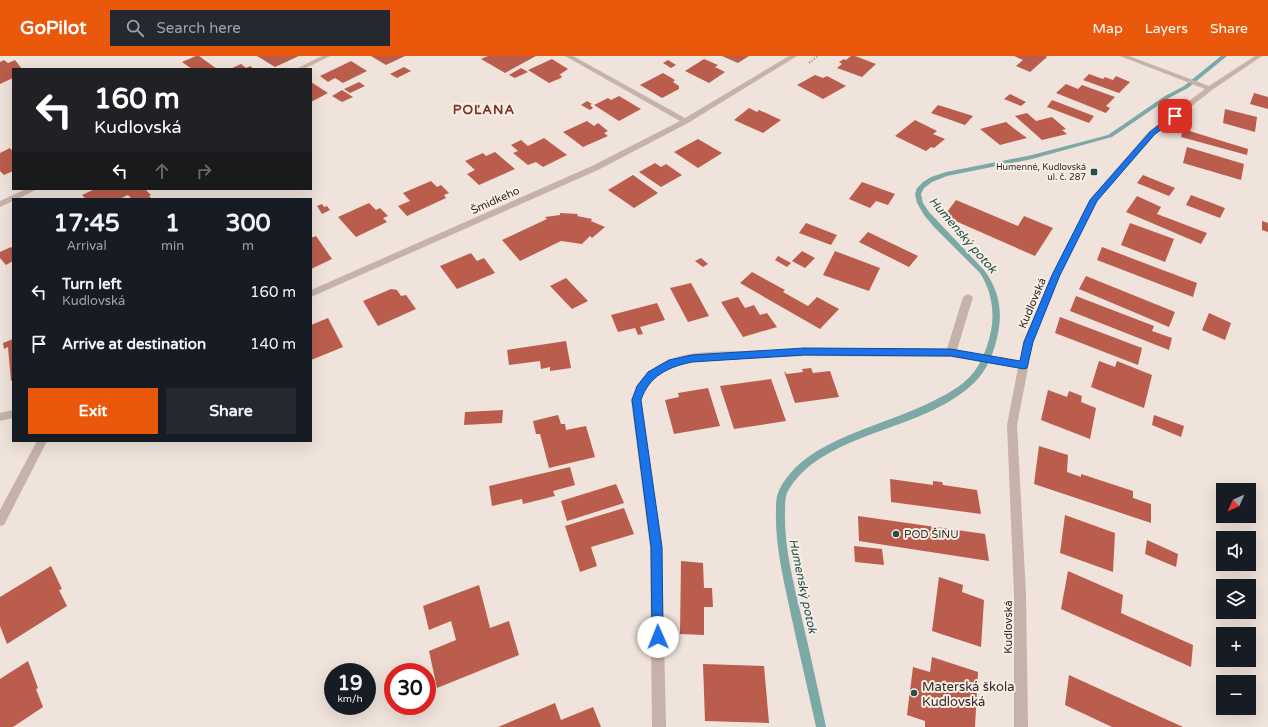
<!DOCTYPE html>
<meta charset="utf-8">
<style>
:root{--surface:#171b24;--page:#242831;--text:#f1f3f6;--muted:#9ea1a6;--accent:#ea580c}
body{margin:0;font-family:"Varela Round",sans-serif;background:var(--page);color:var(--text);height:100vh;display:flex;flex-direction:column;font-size:15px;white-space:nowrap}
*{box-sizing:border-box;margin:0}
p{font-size:13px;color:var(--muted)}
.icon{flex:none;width:22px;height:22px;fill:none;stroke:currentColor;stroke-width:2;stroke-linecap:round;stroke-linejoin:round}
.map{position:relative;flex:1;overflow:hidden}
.panel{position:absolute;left:12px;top:142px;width:300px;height:244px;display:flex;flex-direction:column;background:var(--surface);border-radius:0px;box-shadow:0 4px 16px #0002}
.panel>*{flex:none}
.guide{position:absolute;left:12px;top:12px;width:300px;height:122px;border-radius:0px;box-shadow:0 4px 16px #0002;background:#202124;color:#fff;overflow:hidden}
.needle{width:26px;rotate:225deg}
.controls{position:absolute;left:1216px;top:427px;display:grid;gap:8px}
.controls a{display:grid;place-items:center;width:40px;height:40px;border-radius:0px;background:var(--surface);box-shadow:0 4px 16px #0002;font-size:20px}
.speed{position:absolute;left:324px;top:607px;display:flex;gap:8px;font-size:20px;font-weight:700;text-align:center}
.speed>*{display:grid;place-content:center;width:52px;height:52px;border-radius:50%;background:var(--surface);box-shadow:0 4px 16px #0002;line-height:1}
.speed small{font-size:10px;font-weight:400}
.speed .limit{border:6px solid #d22;background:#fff;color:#111}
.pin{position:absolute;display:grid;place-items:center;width:34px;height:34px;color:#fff;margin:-17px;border-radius:8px;box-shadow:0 2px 6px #0006}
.me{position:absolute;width:44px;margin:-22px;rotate:359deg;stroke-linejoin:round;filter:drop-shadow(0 0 3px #0008)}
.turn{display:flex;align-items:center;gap:14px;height:84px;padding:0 16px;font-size:18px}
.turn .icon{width:52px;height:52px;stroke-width:2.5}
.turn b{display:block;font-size:28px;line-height:34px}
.lanes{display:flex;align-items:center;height:38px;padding:0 16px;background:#0003;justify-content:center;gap:20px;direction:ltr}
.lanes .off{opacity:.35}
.eta{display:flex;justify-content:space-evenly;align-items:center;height:68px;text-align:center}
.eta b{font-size:24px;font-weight:800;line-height:28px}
.cta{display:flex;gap:8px;margin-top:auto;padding:8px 16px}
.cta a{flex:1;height:46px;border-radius:0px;background:var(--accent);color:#fff;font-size:16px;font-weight:800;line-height:46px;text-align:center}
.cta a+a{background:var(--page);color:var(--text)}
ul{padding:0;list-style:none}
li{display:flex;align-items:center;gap:12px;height:52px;padding:0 16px}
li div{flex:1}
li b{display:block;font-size:15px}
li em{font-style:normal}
header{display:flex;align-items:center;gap:24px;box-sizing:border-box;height:56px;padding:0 20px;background:var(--accent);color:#fff}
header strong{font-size:19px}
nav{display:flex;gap:22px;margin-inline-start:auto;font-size:14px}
.search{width:280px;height:36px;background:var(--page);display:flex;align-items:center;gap:10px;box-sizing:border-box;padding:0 14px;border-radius:0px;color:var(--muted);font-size:15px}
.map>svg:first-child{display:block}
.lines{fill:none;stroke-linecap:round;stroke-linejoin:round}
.stream{fill:#7ca9a6;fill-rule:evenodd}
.building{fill:#ba5d4d}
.path{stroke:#b19d92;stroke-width:2;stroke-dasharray:1.5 1.5;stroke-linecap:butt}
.minor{fill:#c6b2a8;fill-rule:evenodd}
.route{fill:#1a73e8;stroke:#114b97}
.poi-dot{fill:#21504f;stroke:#f7eee6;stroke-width:1.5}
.labels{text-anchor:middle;stroke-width:4;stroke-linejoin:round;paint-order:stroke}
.far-poi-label{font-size:9px;fill:#332a27;stroke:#f7eee6;text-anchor:end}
.street-label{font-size:11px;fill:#332a27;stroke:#f7eee6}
.poi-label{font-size:11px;fill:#332a27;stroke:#f7eee6;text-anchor:start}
.water-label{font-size:12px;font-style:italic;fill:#21504f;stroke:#f7eee6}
.far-district-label{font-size:13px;font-weight:bold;letter-spacing:1px;fill:#7a3428;stroke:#f7eee6}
.near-poi-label{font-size:13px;fill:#332a27;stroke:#f7eee6;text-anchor:start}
</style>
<header>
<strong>GoPilot</strong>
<div class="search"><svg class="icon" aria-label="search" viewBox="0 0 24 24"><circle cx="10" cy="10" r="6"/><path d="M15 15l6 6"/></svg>Search here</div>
<nav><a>Map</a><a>Layers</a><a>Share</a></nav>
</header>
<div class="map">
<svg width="1268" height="671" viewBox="0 0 1268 671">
<rect width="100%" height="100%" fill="#efe3db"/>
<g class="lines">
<!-- stream -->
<path class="stream" d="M1221,0H1227L1188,32L1169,42L1112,81L1032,103L947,120L932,126L924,132L921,138L923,147L929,156L984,214C998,232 1003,254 998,277C995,294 987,315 974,327C931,368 859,373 812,408C803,415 792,426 787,437C785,442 785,450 785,455C784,491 793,525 801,559C810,596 818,634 826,671H816C808,634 799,596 791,559C784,525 775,491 776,455C776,449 776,442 778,437C781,428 789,419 795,412C831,377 896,366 941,341C953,335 965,327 974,316C983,304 988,289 991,275C995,255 991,234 980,217L934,171L924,159L917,147L915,138L917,132L923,126L931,121L946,116L1032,99L1108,79L1165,40L1184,30Z"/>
</g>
<!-- building -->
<g class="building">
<polygon points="196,0 199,0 217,13 192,13 182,6"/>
<polygon points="257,0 299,0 275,11"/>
<polygon points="371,0 405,0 386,9"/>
<polygon points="488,0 536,0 505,17 481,3"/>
<polygon points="722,0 749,0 738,7"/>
<polygon points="851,0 855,0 876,8 862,21 837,12 842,8 839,6 844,3 846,4"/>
<polygon points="1014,0 1046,0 1047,1 1030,16 1016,10 1023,4"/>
<polygon points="552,3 568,13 559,19 562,20 561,22 549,27 528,14"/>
<polygon points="704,3 718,9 715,11 725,16 709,27 685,15"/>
<polygon points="4,4 8,7 15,4 22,13 13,13 13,22 0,28 0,6"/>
<polygon points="668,4 676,9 671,12 663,7"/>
<polygon points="351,5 367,15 343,27 335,22 328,26 320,20"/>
<polygon points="241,8 246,12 250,10 254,13 230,13"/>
<polygon points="404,11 411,15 397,22 390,18"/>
<polygon points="521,12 528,16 515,22 509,19"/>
<polygon points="663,17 675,24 673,26 679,30 679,33 662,42 640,29"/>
<polygon points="1089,18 1103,23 1105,21 1113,24 1116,20 1130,26 1119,37 1083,24"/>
<polygon points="815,19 823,22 827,20 846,30 823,43 797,29"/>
<polygon points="311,26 328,37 311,46"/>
<polygon points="359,26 365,30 350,37 344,33"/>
<polygon points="1066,28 1078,33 1082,29 1115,41 1106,50 1110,52 1106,57 1056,37"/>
<polygon points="342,34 353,41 342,46 332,40"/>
<polygon points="1254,37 1268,41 1268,53 1250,48"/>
<polygon points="1010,38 1026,46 1021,50 1004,43"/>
<polygon points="619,40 641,53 619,65 594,49 608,42 611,44"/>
<polygon points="1052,44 1094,60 1089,67 1047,51"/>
<polygon points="587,45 592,48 590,49 593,52 590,54 581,49"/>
<polygon points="938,49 973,60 965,69 931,57"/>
<polygon points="749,52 757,56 759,54 781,64 763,77 734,64"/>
<polygon points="1225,53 1257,61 1255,76 1223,67"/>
<polygon points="1027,57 1036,65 1052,61 1066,73 1062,74 1067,78 1042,84 1015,60"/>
<polygon points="915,64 937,75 933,78 945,83 934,92 931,91 926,95 895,80"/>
<polygon points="587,65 594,70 598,67 608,75 604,77 608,80 583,91 563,76"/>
<polygon points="1006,66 1016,74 1027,82 1000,89 980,73"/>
<polygon points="1183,73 1248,93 1247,99 1181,81"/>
<polygon points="544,82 567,99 543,111 536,106 528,109 513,97 518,95 511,89 521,84 528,90"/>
<polygon points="698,83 722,97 698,112 674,96"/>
<polygon points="1187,91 1244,108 1241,124 1183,107"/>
<polygon points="10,92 13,96 13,115 4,119 0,115 0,97"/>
<polygon points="495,96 515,113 479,129 467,118 475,114 465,105 483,97 486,100"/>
<polygon points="655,107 661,111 666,108 682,119 661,131 639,116"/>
<polygon points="633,119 658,137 634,152 608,134"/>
<polygon points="1143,119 1175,132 1169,140 1137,127"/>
<polygon points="431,125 437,131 441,129 449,137 444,139 446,142 407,160 398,150 410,145 403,137"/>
<polygon points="862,126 895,138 888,149 876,145 870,152 849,143"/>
<polygon points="95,133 145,133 151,139 149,140 152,143 132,143 128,139 119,143 86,143 82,139"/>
<polygon points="1191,139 1225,152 1220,162 1186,149"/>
<polygon points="1137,140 1161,151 1157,158 1207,177 1201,188 1126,156"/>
<polygon points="956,144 1018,170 1024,160 1053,172 1035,200 944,160"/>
<polygon points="369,147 376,154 380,152 388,160 383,162 387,166 356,181 338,161"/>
<polygon points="322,148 324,151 327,150 330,154 322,158 317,150"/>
<polygon points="560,157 578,158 577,160 592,163 591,165 605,171 592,182 590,180 582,188 561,185 520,205 502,184 547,163 545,161 560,159"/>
<polygon points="1262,165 1268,167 1268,176 1262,174"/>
<polygon points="806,167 837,179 831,189 799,177"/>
<polygon points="1130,167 1174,183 1165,206 1121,189"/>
<polygon points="868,176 918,200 909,211 859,186"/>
<polygon points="316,180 332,203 311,213 311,182"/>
<polygon points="11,191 13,193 13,205 6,209 0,202 0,196"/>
<polygon points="1102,191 1197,227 1193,241 1097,204"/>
<polygon points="802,195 815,202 805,212 792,205"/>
<polygon points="835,195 880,212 869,235 823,219"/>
<polygon points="471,197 477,205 484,202 495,217 457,233 440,210"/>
<polygon points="778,200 791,207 787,211 775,204"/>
<polygon points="701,202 708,208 703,211 695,205"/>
<polygon points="752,216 785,234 783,236 808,250 817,241 839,253 820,273 740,227"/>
<polygon points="1086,220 1175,256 1169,271 1079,233"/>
<polygon points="566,222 588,245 572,253 550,230"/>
<polygon points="691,227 709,260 688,266 670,232"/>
<polygon points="391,233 397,234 401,240 406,239 416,253 378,270 363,245"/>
<polygon points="1076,240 1154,270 1152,275 1172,282 1169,294 1070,255"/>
<polygon points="738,241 745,252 754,249 760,259 767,257 777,271 743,281 721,246"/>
<polygon points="657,247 665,264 640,271 643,278 638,279 635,272 618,276 611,259"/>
<polygon points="1209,257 1231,267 1225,284 1202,274"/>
<polygon points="1060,261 1142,292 1138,309 1055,277"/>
<polygon points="328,262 343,291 311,304 311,269"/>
<polygon points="13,283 13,324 11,325 8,291 4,293 3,287"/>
<polygon points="566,285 571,312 550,315 550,311 541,313 540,305 509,309 507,294"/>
<polygon points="1099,305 1115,311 1117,305 1152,319 1144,352 1091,331"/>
<polygon points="811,312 813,317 830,315 839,341 795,347 784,315 787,318 803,316 802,313"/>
<polygon points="771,323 786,365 734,373 720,330"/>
<polygon points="708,332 720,370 674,378 665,344 679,341 678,337"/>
<polygon points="1048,334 1067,341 1069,335 1082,340 1081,346 1096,352 1090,383 1041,364"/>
<polygon points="503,354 502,367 464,369 465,356"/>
<polygon points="558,359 561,368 565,368 566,374 586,370 595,401 549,412 540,378 536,378 533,365"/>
<polygon points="1154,359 1184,370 1181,381 1152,369"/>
<polygon points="1039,390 1068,399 1067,416 1081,421 1081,418 1133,435 1133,442 1151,448 1151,467 1034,428"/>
<polygon points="570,411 575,429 553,435 555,440 523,448 522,443 492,450 489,430"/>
<polygon points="890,423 933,429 933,425 942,426 943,429 977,434 981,458 891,446"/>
<polygon points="616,428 624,447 567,465 561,445"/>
<polygon points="624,452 634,478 591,491 597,510 580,516 565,470"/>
<polygon points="1065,459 1115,477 1113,516 1060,497"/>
<polygon points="858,460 985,478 989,505 859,485"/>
<polygon points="1147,484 1178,498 1176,511 1145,498"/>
<polygon points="854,490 882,493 884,509 855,506"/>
<polygon points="681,505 703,507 704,532 712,532 713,551 704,551 704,579 680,578"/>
<polygon points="51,510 62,533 59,534 67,550 7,588 0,570 0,541"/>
<polygon points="1068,515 1123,539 1121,557 1193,589 1191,611 1061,553"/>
<polygon points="939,521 963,529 962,536 984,544 981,591 932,575"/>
<polygon points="479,529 490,572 509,565 519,599 437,632 429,595 456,584 451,565 429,574 423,550"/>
<polygon points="932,601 978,616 975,671 925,671 925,665 907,659 913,611 930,616"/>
<polygon points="28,605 38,632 36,633 43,651 13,671 0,671 0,623"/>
<polygon points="703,608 764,610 769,667 705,665"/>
<polygon points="1069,619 1183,671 1112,671 1065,649"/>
<polygon points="555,647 561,664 593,651 601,671 498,671"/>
</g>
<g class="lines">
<!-- path -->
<polyline class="path" points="809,7 818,0"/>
<!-- minor -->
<g class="minor">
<polygon points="322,0 330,0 304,13 296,13"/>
<polygon points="565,0 573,0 685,62 789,0 797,0 688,67 598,114 311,241 311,234 592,110 680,65"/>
<path d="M1120,0H1129L1209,30L1255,0H1262L1212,34L1155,79L1097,145L1060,219L1033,286L1017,369L1026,538L1028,671H1014V538L1007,369L1018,312L951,301L804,300L701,305L674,310L654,322L644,335L641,344L662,491L666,671H652L650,491L631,344C638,325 650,312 669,304C693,294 722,296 747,295C814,292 881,293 947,293L963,241L968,238L973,241L957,294L1020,305L1023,286L1052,219L1091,142L1149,75L1205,33Z"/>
<polygon points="26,133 37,133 18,143 13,143 13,145 0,151 0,145"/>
<polygon points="13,354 13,362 0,365 0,357"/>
<polygon points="37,385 47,385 4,469 0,470 0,454"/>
</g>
</g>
<!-- route -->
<path class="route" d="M1173,58L1178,60L1154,79L1097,145L1060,219L1033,286L1027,312L1024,313L951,300L804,299L692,306C668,311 649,320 641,344L662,491L663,581L662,585L658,586L654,585L652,581L651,491L632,344L637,330L648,316L669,304L692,299L804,292L951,293L1020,305L1024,286L1052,219L1090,144L1150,76Z"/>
<!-- markers -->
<g class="poi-dot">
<rect x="1090" y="112" width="8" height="8" rx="2"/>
<circle cx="896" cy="478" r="4"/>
<circle cx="914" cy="637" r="4"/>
</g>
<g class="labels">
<!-- far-poi labels -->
<g class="far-poi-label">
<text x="1086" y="114">Humenné, Kudlovská<tspan x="1086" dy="10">ul. č. 287</tspan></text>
</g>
<!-- street labels -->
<g class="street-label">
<text transform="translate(495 144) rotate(-24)" y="4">Šmidkeho</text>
<text transform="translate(1032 247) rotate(-67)" y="4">Kudlovská</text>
<text transform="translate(1008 571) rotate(-90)" y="4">Kudlovská</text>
</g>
<!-- poi labels -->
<g class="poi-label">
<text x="904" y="482">POD ŠINU</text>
</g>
<!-- water labels -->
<g class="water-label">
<text transform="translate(963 179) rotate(49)" y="4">Humenský potok</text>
<text transform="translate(803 530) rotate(78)" y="4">Humenský potok</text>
</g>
<!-- far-district labels -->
<g class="far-district-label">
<text x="484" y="58">POĽANA</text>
</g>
<!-- near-poi labels -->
<g class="near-poi-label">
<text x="922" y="635">Materská škola<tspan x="922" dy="15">Kudlovská</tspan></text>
</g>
</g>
</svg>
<div class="controls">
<a><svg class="needle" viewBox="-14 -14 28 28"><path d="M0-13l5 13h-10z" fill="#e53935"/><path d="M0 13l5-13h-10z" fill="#9ea1a6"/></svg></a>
<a><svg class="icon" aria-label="sound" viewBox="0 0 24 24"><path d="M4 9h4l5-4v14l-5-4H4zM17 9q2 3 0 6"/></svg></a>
<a><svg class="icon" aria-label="layers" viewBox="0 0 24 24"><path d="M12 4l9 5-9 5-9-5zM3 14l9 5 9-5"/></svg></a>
<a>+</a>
<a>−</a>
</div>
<div class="speed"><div>19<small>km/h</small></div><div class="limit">30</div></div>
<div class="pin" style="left:1175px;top:60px;background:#d93025"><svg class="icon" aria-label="arrive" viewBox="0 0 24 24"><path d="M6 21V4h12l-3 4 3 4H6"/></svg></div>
<svg class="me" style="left:658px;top:581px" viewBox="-20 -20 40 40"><circle r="19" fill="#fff"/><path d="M0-13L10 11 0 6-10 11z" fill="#1a73e8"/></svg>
<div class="guide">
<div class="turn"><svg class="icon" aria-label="left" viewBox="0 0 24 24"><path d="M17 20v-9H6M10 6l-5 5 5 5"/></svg><div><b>160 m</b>Kudlovská</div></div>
<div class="lanes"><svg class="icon" aria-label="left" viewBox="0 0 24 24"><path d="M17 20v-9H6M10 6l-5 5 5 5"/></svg><svg class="icon off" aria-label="ahead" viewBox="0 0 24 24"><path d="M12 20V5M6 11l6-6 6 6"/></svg><svg class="icon off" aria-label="right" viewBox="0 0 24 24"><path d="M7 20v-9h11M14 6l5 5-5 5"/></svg></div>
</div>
<section class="panel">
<div class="eta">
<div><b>17:45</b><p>Arrival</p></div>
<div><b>1</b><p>min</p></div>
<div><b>300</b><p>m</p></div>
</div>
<ul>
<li><svg class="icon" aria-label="left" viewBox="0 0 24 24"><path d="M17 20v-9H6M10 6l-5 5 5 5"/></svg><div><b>Turn left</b><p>Kudlovská</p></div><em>160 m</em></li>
<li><svg class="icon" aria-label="arrive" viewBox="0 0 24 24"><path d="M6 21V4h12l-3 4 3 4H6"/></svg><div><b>Arrive at destination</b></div><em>140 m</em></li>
</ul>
<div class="cta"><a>Exit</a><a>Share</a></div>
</section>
</div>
